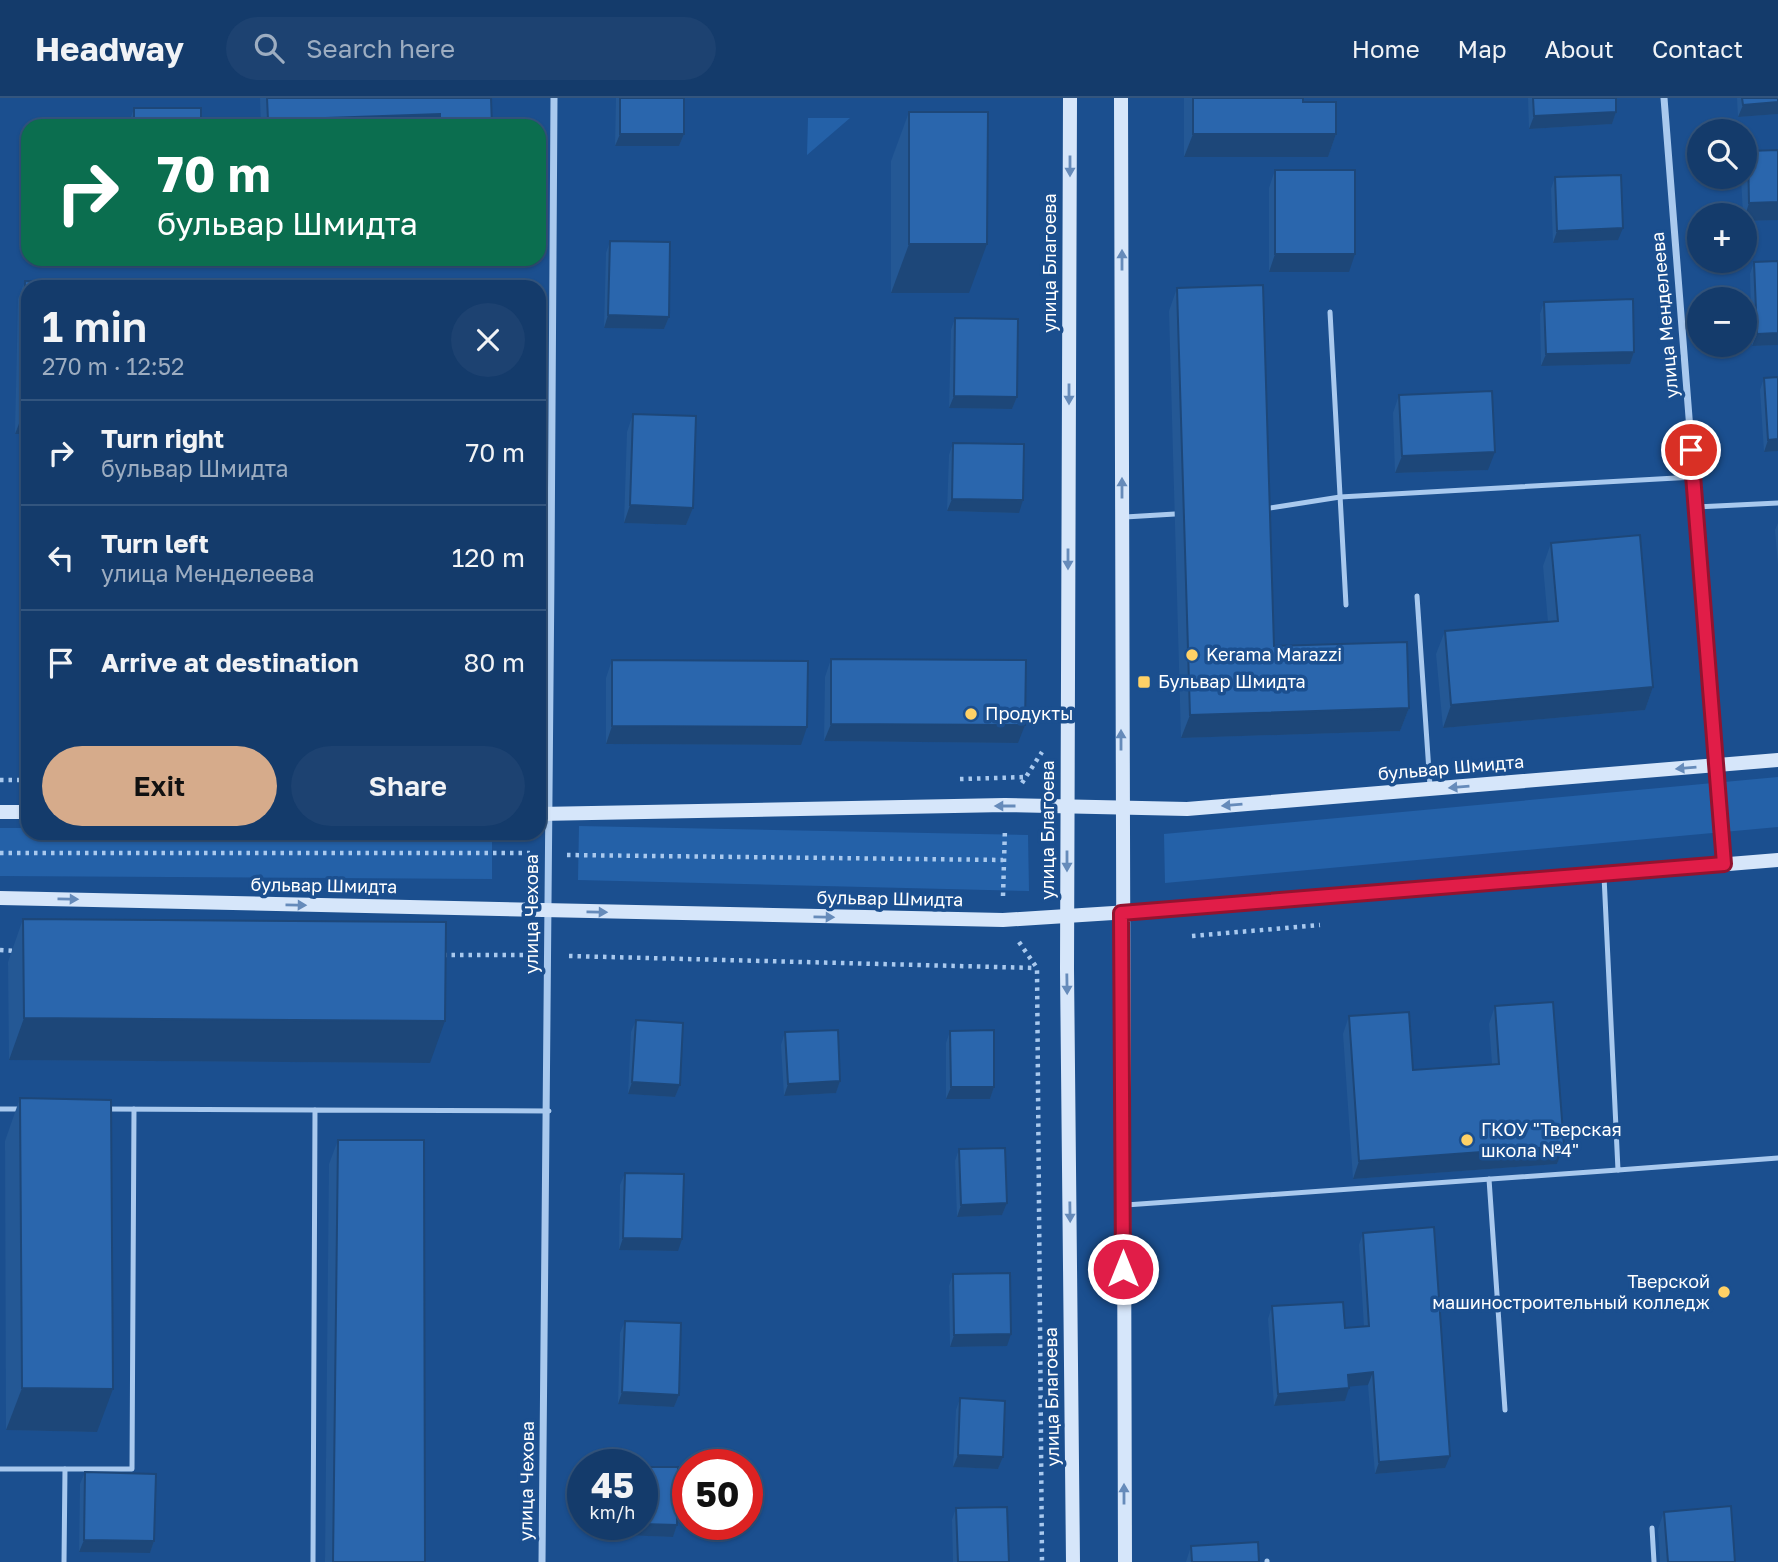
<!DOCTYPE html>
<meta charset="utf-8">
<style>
:root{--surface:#143b6b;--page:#1d4271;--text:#f1f3f6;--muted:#9dadc1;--line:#33557e;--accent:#d6ab8b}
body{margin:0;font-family:"Golos Text",sans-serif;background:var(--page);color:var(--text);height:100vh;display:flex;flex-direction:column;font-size:26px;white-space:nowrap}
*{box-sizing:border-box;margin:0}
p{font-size:23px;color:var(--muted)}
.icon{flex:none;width:38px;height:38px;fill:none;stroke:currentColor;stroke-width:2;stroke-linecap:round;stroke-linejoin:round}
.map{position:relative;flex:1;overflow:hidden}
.details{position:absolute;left:21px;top:182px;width:525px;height:560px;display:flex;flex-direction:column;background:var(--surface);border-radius:21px;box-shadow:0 2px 5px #0004,0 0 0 2px var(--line)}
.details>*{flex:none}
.guide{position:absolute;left:21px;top:21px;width:525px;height:147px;border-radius:21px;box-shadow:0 2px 5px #0004,0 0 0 2px var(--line);background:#0b6e4f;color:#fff;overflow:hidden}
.tools{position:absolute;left:1687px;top:21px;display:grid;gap:14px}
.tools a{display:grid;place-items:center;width:70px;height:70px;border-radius:50%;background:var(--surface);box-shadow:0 2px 5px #0004,0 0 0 2px var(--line);font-size:35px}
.speed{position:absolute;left:567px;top:1351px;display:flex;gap:14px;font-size:35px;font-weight:700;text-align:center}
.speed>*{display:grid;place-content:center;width:91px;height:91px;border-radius:50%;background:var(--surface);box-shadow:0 2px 5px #0004,0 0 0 2px var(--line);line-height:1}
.speed small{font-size:18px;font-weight:400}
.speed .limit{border:10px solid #d22;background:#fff;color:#111}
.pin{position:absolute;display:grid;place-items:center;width:60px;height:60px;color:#fff;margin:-30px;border:4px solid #fff;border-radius:50%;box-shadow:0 2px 7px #0007}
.me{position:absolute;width:77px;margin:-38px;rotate:0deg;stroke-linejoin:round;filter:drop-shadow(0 0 5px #0008)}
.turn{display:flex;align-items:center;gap:24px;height:147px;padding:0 21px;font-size:32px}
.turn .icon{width:91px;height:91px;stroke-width:2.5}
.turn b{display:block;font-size:49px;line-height:60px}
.round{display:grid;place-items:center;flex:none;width:74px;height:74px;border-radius:37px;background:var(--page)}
.headline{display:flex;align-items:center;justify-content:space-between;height:119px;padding:0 21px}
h1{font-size:42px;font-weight:600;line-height:52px}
.cta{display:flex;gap:14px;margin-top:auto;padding:14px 21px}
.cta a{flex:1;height:80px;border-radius:42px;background:var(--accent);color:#111;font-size:28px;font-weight:600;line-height:80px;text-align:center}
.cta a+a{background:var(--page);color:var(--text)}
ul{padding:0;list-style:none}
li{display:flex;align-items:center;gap:21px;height:105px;padding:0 21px;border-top:2px solid var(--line)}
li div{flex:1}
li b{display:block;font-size:26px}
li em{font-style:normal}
header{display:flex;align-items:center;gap:42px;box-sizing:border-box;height:98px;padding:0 35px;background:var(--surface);border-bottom:2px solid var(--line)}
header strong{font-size:33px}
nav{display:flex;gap:38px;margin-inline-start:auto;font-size:24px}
.search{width:490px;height:63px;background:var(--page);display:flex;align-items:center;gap:18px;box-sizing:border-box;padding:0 24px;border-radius:38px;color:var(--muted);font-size:26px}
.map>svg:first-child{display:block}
.green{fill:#2461a8}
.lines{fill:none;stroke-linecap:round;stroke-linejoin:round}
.path{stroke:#a9c9ee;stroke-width:4.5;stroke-dasharray:3.5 5;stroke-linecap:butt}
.lane{stroke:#a9c9ee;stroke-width:5}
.street{stroke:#a9c9ee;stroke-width:7}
.secondary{stroke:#d6e6fa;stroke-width:14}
.wall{fill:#245895}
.shaded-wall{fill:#1d4779}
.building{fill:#2a66ad;stroke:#1d4779;stroke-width:2}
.oneway{fill:#668bba}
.route-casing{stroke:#92132f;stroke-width:18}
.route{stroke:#e11d48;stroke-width:12}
.poi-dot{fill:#ffd166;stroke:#1b4f8f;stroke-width:2.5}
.labels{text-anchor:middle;stroke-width:7;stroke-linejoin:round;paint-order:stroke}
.street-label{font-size:18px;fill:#fff;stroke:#1b4f8f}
.poi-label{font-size:18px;fill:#fff;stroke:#1b4f8f;text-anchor:start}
</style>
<header>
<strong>Headway</strong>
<div class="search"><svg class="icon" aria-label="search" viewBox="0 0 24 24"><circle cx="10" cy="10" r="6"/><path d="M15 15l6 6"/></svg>Search here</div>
<nav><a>Home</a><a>Map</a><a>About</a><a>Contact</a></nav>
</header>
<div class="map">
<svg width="1778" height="1464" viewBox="0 0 1778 1464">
<rect width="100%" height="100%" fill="#1b4f8f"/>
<!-- green -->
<g class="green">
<polygon points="808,20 850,20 807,57"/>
<polygon points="1778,679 1778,729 1165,785 1164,736"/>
<polygon points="579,728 1028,737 1029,793 578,782"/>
<polygon points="0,730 28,730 28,735 492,735 492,781 0,778"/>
</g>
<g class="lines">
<!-- path -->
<g class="path">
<polyline points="960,681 1027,679"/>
<polyline points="0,682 28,682"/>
<polyline points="1022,685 1042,654"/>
<polyline points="0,755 530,755"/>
<polyline points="567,757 1003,762"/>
<polyline points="1003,798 1005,730"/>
<polyline points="1192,838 1320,827"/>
<polyline points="1019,844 1037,870 1042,1464"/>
<polyline points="0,852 18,853"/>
<polyline points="443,857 529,857"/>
<polyline points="569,858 1036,870"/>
</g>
<!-- lane -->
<g class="lane">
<polyline points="1330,214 1346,507"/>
<polyline points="1696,409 1778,405"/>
<polyline points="1264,411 1340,399 1694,379"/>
<polyline points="1125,419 1175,416"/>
<polyline points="1417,498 1430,688"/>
<polyline points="1604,778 1618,1072 1778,1060"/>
<polyline points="0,1011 21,1011"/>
<polyline points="104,1011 315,1012"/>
<polyline points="1489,1081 1505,1312"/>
<polyline points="1126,1107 1618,1072"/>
<polyline points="0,1371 132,1371 134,1011"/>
<polyline points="1652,1430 1654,1464"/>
<polyline points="1267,1463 1267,1464"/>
<polyline points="64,1464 65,1371"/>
<polyline points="313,1464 315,1012 549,1013"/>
</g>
<!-- street -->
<g class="street">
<polyline points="1664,0 1724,766"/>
<path d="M542,1464C550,976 550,488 554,0"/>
</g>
<!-- secondary -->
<g class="secondary">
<polyline points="1070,0 1067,871 1073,1464"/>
<polyline points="1121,0 1125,1464"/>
<polyline points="0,714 28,714"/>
<polyline points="539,716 1005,707 1187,711 1778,662"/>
<polyline points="0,800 1003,822 1191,810 1778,762"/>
</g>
</g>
<!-- wall -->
<g class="wall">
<polygon points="260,0 491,0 492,28 261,28"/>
<polygon points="616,0 684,0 684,36 679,48 615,48"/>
<polygon points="1184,0 1303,0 1303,4 1336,36 1328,59 1184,59"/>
<polygon points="1528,0 1616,0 1616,14 1612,26 1529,31"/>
<polygon points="1737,0 1778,0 1778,16 1738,19"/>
<polygon points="134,10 201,28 130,28 130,22"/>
<polygon points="909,14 969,195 891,195 891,63"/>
<polygon points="1778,52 1778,122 1745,123 1745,117 1743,117 1741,79 1745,79 1745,61 1748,53"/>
<polygon points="1275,72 1349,174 1269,174 1269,90"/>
<polygon points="1555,79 1618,142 1553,145 1551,91"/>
<polygon points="610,143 669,219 664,231 604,230 606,155"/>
<polygon points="1778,163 1778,247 1752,248 1750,176 1754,164"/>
<polygon points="25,183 28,189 28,336 15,336 18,201"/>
<polygon points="1177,190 1274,548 1409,610 1400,633 1181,640 1169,213"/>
<polygon points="1544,204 1634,254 1630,266 1541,268 1540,216"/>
<polygon points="955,220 1017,299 1012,311 949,310 951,232"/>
<polygon points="1778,279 1778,353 1764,354 1760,292 1764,280"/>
<polygon points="1399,297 1488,372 1395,375 1393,315"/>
<polygon points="633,316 693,410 686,427 624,425 627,334"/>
<polygon points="953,345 1019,415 947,413 949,357"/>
<polygon points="1778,425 1778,467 1775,432"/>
<polygon points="1551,445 1653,589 1645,612 1443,630 1436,556 1445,533 1548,524 1543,468"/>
<polygon points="831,561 1018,645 824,643 825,579"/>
<polygon points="612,562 801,647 606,646 606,580"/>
<polygon points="23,821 430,965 9,962 8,864"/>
<polygon points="1495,908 1564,1048 1557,1066 1353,1081 1343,936 1349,918 1413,972 1492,966 1489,926"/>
<polygon points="636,922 680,987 675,999 628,996 631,934"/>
<polygon points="950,933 994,989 990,1001 946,1001 946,945"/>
<polygon points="785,934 840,983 836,995 784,998 781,947"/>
<polygon points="20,1000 97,1334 6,1332 5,1043"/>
<polygon points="338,1042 425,1464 325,1464 329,1066"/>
<polygon points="959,1051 1007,1105 1002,1117 957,1119 955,1063"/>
<polygon points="625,1075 678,1153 619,1152 620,1087"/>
<polygon points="1363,1135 1445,1370 1375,1376 1368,1287 1349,1288 1345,1303 1274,1308 1268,1221 1272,1208 1345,1230 1364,1229 1359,1147"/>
<polygon points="953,1176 1007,1248 950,1249 949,1188"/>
<polygon points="625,1223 679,1297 674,1309 618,1306 620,1235"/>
<polygon points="960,1300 1003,1359 998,1371 953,1369 956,1312"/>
<polygon points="85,1374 154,1443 150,1455 79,1454 80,1386"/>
<polygon points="956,1410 1009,1464 953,1464 952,1422"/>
<polygon points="1664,1414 1735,1464 1660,1464 1658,1431"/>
<polygon points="623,1426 642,1426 677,1427 673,1439 623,1437"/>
<polygon points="1191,1448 1259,1464 1186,1464"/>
</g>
<!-- shaded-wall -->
<g class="shaded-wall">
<polygon points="1778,4 1778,16 1738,19 1743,7"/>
<polygon points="1616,14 1612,26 1529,31 1534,18"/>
<polygon points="440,16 436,28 265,28 268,22"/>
<polygon points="620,36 684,36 679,48 615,48"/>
<polygon points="1193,36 1336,36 1328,59 1184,59"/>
<polygon points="1778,104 1778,122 1745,123 1745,118 1749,105"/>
<polygon points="1623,130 1618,142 1553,145 1557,133"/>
<polygon points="909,146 987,146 969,195 891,195"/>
<polygon points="1275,156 1355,156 1349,174 1269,174"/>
<polygon points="276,161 329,161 327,166 275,165"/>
<polygon points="608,217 669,219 664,231 604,230"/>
<polygon points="1778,235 1778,247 1752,248 1757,236"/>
<polygon points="1634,254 1630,266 1541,268 1546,256"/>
<polygon points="954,298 1017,299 1012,311 949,310"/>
<polygon points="22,318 28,319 28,336 15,336"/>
<polygon points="1778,341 1778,353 1764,354 1768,342"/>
<polygon points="1495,354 1488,372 1395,375 1402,358"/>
<polygon points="952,401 1023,402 1019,415 947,413"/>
<polygon points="630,407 693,410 686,427 624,425"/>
<polygon points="1653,589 1645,612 1443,630 1451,607"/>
<polygon points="1409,610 1400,633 1181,640 1190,617"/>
<polygon points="831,626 1025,627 1018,645 824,643"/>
<polygon points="612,628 807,629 801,647 606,646"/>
<polygon points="24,920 445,923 430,965 9,962"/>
<polygon points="840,983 836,995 784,998 788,986"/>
<polygon points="632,984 680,987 675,999 628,996"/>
<polygon points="951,989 994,989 990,1001 946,1001"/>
<polygon points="1564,1048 1557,1066 1353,1081 1359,1063"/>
<polygon points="1007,1105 1002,1117 957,1119 961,1107"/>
<polygon points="623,1140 682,1141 678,1153 619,1152"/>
<polygon points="1011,1236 1007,1248 950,1249 954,1237"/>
<polygon points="1373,1274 1368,1287 1344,1289 1348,1277"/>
<polygon points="22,1290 113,1291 97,1334 6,1332"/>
<polygon points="1349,1290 1345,1303 1274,1308 1278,1296"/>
<polygon points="622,1294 679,1297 674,1309 618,1306"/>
<polygon points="958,1357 1003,1359 998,1371 953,1369"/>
<polygon points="1450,1358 1445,1370 1375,1376 1379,1364"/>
<polygon points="627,1426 642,1426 677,1427 673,1439 623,1437"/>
<polygon points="84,1442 154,1443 150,1455 79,1454"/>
</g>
<!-- building -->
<g class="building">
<polygon points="267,0 491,0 492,28 440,28 440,16 268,22"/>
<rect x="620" y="0" width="64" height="36"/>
<polygon points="1193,0 1303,0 1303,4 1336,4 1336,36 1193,36"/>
<polygon points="1533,0 1616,0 1616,14 1534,18"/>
<polygon points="1742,0 1778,0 1778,4 1743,7"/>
<rect x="134" y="10" width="67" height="18"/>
<polygon points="909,14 988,14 987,146 909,146"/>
<polygon points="1778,52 1778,104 1749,105 1748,53"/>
<rect x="1275" y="72" width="80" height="84"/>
<polygon points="1621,77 1623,130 1557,133 1555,79"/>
<polygon points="610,143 670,144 669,219 608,217"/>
<polygon points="1778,163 1778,235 1757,236 1754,164"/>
<polygon points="25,183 97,185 97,189 28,189 28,319 22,318"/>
<polygon points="1263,187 1274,548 1407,544 1409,610 1190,617 1177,190"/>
<polygon points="1633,201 1634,254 1546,256 1544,204"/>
<polygon points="955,220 1018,221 1017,299 954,298"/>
<polygon points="1778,279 1778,341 1768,342 1764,280"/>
<polygon points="1492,293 1495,354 1402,358 1399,297"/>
<polygon points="633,316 696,318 693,410 630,407"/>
<polygon points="953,345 1024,346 1023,402 952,401"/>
<polygon points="1640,437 1653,589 1451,607 1445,533 1558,523 1551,445"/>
<polygon points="831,561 1026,562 1025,627 831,626"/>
<polygon points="612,562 808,563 807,629 612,628"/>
<polygon points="23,821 446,824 445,923 24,920"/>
<polygon points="1553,904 1564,1048 1359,1063 1349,918 1409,914 1413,972 1499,966 1495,908"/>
<polygon points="636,922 683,925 680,987 632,984"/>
<polygon points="838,932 840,983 788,986 785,934"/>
<polygon points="994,932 994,989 951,989 950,933"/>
<polygon points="20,1000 111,1002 113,1291 22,1290"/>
<polygon points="338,1042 424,1042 425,1464 333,1464"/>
<polygon points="1005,1050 1007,1105 961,1107 959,1051"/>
<polygon points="625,1075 684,1076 682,1141 623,1140"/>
<polygon points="1434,1129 1450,1358 1379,1364 1373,1274 1348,1277 1349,1290 1278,1296 1272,1208 1343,1204 1345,1230 1369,1228 1363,1135"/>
<polygon points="1010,1175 1011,1236 954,1237 953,1176"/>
<polygon points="625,1223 681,1225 679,1297 622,1294"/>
<polygon points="960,1300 1005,1303 1003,1359 958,1357"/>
<polygon points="642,1369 678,1369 677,1427 642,1426"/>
<polygon points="85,1374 156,1376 154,1443 84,1442"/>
<polygon points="1731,1408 1735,1464 1668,1464 1664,1414"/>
<polygon points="1007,1409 1009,1464 958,1464 956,1410"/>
<polygon points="1258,1444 1259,1464 1192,1464 1191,1448"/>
</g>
<!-- one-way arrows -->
<defs><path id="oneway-solid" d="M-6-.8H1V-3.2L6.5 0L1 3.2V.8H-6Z" transform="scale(1.75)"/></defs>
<g class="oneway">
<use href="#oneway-solid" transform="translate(1070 68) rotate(90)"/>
<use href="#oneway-solid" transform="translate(1122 162) rotate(-90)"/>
<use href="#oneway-solid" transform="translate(1069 296) rotate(90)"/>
<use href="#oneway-solid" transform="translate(1122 390) rotate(-90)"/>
<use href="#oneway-solid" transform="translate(1068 461) rotate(90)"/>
<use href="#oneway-solid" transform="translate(1121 642) rotate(-90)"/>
<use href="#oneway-solid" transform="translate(1686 670) rotate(175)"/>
<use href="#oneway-solid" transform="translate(1459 689) rotate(175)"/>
<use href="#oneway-solid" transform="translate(1232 707) rotate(175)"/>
<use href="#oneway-solid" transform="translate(1005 708) rotate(180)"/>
<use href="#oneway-solid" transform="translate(1067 763) rotate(90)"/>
<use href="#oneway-solid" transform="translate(68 801) rotate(1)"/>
<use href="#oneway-solid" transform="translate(296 807) rotate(1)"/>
<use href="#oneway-solid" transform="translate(597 814) rotate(1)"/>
<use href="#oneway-solid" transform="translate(824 819) rotate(1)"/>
<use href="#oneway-solid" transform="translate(1067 886) rotate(89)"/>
<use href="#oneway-solid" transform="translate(1070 1114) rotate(89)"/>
<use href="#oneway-solid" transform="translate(1124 1396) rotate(-90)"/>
</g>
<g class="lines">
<defs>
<polyline id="route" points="1123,1171 1121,815 1724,766 1691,352"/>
</defs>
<!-- route casing -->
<use href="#route" class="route-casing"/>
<!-- route -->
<use href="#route" class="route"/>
</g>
<!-- markers -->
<g class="poi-dot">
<circle cx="1192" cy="557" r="7"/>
<rect x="1137" y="577" width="14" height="14" rx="3.5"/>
<circle cx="971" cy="616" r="7"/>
<circle cx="1467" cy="1042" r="7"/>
<circle cx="1724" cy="1194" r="7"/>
</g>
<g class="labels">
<!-- street labels -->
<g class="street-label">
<text transform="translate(1050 165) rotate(-90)" y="6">улица Благоева</text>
<text transform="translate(1665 217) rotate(-95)" y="6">улица Менделеева</text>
<text transform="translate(1451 670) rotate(-5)" y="6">бульвар Шмидта</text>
<text transform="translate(1048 732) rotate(-90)" y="6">улица Благоева</text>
<text transform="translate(324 788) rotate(1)" y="6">бульвар Шмидта</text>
<text transform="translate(890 801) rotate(1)" y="6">бульвар Шмидта</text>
<text transform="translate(532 816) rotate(-90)" y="6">улица Чехова</text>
<text transform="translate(1052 1299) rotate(-91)" y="6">улица Благоева</text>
<text transform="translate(527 1383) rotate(-89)" y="6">улица Чехова</text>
</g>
<!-- poi labels -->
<g class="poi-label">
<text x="1206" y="563">Kerama Marazzi</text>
<text x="1158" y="590">Бульвар Шмидта</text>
<text x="985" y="622">Продукты</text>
<text x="1481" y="1038">ГКОУ "Тверская<tspan x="1481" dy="21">школа №4"</tspan></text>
<text x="1710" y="1190" text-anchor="end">Тверской<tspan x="1710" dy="21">машиностроительный колледж</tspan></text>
</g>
</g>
</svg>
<div class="tools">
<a><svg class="icon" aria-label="search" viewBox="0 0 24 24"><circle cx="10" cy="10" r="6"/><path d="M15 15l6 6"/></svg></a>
<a>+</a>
<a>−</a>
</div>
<div class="speed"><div>45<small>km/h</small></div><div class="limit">50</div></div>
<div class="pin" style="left:1691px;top:352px;background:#d93025"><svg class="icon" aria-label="arrive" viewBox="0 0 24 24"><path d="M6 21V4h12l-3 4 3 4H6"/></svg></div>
<svg class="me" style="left:1123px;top:1171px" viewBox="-20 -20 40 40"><circle r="17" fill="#e11d48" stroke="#fff" stroke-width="3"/><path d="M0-11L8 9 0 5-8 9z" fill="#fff"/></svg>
<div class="guide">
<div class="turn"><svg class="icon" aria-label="right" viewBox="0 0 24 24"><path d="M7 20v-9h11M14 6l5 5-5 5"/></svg><div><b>70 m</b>бульвар Шмидта</div></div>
</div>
<section class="details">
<div class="headline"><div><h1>1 min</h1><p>270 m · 12:52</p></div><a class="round"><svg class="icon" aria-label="close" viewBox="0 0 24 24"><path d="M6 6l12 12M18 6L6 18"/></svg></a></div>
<ul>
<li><svg class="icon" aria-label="right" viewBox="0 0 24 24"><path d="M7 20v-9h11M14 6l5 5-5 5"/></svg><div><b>Turn right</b><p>бульвар Шмидта</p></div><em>70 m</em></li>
<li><svg class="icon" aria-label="left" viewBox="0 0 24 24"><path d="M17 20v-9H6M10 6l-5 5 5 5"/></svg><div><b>Turn left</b><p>улица Менделеева</p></div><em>120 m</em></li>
<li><svg class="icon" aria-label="arrive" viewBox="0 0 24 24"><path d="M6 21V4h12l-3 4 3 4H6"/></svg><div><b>Arrive at destination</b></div><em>80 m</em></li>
</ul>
<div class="cta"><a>Exit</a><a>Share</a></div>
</section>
</div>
